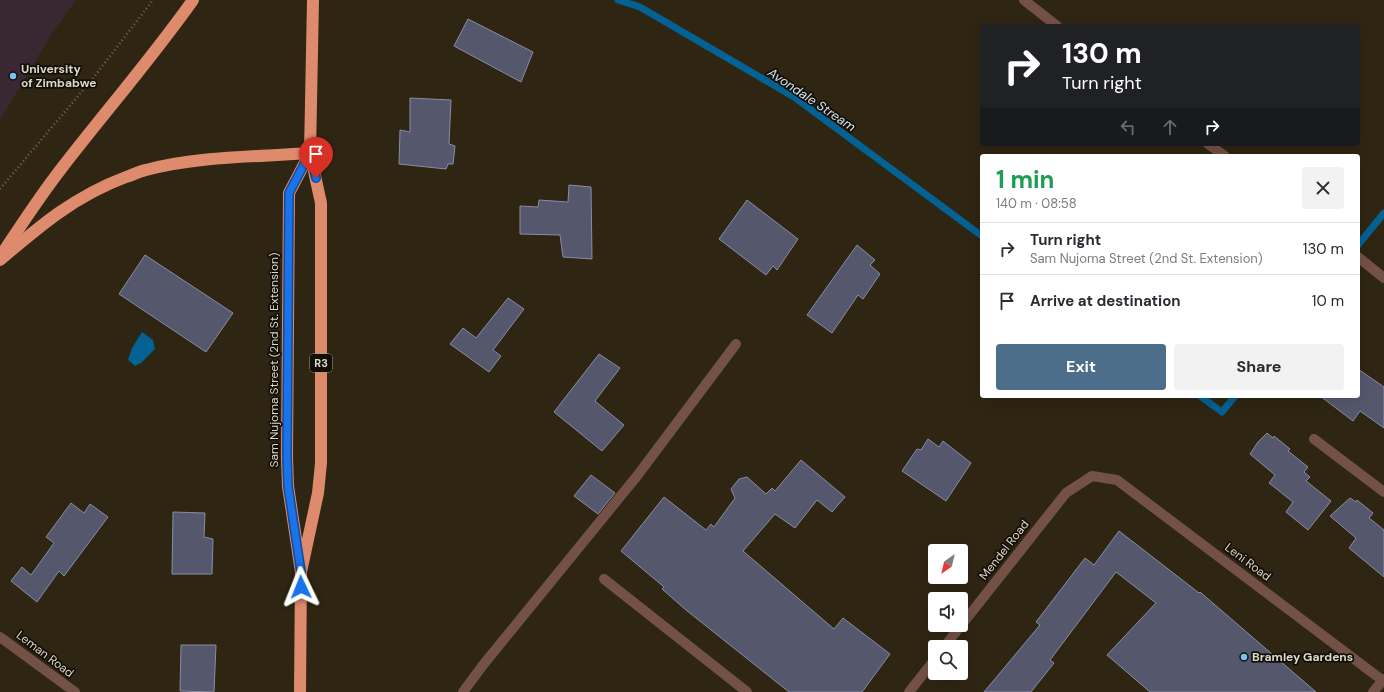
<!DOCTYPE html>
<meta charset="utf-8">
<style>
:root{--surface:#fff;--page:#f2f2f3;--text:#2b2b33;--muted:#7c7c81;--line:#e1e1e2;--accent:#4d6e8b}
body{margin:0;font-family:"DM Sans",sans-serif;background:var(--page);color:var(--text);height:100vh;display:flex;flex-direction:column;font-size:15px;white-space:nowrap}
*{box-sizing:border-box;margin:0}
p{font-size:13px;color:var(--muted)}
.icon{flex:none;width:22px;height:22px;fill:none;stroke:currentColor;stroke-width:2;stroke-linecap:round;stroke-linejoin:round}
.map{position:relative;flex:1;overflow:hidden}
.drawer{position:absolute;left:980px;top:154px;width:380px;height:244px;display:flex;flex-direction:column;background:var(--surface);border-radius:4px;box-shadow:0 4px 16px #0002}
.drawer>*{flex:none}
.hud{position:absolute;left:980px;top:24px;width:380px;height:122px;border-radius:4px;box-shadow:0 4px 16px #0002;background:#202124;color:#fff;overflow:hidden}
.needle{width:26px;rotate:214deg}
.tools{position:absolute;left:928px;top:544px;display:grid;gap:8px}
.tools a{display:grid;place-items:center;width:40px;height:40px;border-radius:4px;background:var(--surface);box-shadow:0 4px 16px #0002;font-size:20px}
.pin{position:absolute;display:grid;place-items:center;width:34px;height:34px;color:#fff;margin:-41px -17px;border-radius:50% 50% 50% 0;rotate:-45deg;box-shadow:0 0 4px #0007}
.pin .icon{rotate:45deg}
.me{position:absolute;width:44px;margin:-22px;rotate:358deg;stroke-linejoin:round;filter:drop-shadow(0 0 3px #0008)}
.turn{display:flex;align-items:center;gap:14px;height:84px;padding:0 16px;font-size:18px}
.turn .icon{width:52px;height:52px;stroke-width:2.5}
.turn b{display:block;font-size:28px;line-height:34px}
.lanes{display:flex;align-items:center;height:38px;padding:0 16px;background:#0003;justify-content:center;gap:20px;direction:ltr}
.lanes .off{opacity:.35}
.round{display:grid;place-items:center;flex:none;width:42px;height:42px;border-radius:4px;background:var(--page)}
.headline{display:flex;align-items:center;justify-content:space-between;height:68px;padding:0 16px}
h1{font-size:24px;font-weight:700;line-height:30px;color:#1e9e55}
.cta{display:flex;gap:8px;margin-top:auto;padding:8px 16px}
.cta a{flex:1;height:46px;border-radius:4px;background:var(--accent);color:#fff;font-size:16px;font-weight:700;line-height:46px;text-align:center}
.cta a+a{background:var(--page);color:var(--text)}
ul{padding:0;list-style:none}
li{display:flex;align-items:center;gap:12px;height:52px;padding:0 16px;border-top:1px solid var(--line)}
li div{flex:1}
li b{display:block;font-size:15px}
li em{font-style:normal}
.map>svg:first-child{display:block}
.education{fill:#392832}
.water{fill:#046194}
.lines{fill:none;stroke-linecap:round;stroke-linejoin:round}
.stream{stroke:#046194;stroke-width:7}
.building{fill:#55586d;stroke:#898ca4}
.path{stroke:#716a59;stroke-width:2.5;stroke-dasharray:1 3;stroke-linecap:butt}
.lane{stroke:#745146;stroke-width:10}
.street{stroke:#745146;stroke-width:10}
.highway{stroke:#de8a6c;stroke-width:12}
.route-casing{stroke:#114b97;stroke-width:10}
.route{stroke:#1a73e8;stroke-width:7}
.poi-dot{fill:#76c0f7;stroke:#130f07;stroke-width:1.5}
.labels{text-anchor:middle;stroke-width:3.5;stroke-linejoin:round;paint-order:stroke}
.shield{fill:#130f07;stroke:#a09c90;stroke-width:1}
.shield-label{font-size:11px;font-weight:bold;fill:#ddd8cb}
.poi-label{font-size:12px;font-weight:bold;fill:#ddd8cb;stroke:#130f07;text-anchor:start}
.street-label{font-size:12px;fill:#ddd8cb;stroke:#130f07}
.water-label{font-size:13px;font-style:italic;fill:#d1e3f2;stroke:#130f07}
</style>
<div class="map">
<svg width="1384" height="692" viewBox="0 0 1384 692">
<rect width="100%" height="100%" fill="#2e2612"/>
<!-- education -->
<polygon class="education" points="0,0 76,0 52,33 0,120"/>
<!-- water -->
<polygon class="water" points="142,332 153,340 155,349 141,363 135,366 128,360 132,348"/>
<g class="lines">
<!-- stream -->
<g class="stream">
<polyline points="618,0 640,7 794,97 982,236"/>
<polyline points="1358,245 1384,213"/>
<polyline points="1200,396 1222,412 1235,396"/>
</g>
</g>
<!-- building -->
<g class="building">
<polygon points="468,19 533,52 521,82 454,46"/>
<polygon points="410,98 451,100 449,144 455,146 453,164 448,164 446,169 399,164 400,130 410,132"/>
<polygon points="569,185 591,187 592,259 563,257 560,235 520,234 520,206 538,207 539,200 568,202"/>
<polygon points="747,200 798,239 777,270 773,266 766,275 719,239"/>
<polygon points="857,245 875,260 870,265 880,274 863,299 858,295 832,333 807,315"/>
<polygon points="145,255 233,313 206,352 119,294"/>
<polygon points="508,298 524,309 493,350 501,356 489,372 450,344 463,328 476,338"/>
<polygon points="599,354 620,368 595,401 624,425 602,451 554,412"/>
<polygon points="1358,369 1384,387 1384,428 1360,411 1353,421 1320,396 1358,396"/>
<polygon points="1267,433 1273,438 1274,436 1290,449 1288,451 1308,467 1304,472 1310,477 1306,481 1331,501 1308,530 1286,512 1293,502 1269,483 1275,475 1250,454 1258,442"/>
<polygon points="928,439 939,447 943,441 971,463 946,501 902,471 917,449 921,450"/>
<polygon points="801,460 845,497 832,512 817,500 795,528 775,514 743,551 834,629 843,618 890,654 862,692 789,692 686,610 662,589 664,587 621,551 664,497 706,530 711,524 714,527 735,498 731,489 739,479 747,477 766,494 772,488 775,491"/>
<polygon points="591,475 615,493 598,514 574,496"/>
<polygon points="1350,498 1356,502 1357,500 1373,513 1369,518 1384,530 1384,577 1349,548 1356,538 1330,516"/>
<polygon points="71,503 84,513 90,504 108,517 64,576 59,571 37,602 11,581 22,567 31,575 54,543 46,537"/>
<polygon points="173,512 205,513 204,537 213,539 212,574 172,574"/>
<polygon points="1119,531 1199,593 1200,592 1316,692 1150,692 1107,655 1156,603 1116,572 1050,660 1054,663 1031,692 984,692 1040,625 1036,622 1085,558 1094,565"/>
<polygon points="181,645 216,645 214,692 180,691"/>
</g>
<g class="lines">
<!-- path -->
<polyline class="path" points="0,189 94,77 153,0"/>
<!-- lane -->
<g class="lane">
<polyline points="604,579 747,692"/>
<polyline points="463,692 483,665 637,476 736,344"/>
</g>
<!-- street -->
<g class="street">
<polyline points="1024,0 1057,26"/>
<polyline points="1208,144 1225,156"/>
<polyline points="1358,257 1384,278"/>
<polyline points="1314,439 1384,492"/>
<polyline points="0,637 75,692"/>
<polyline points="944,647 1066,493 1092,476 1117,480 1382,680"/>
<polyline points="909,692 935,659"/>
<polyline points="1373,692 1384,679"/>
</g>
<!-- highway -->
<g class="highway">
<path d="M2,254C21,225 40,196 61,169C105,112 152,58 193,0"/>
<path d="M0,260C41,225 75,196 126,177C133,175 140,171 146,170C199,156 256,157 310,153"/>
<polyline points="301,572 318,493 321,463 321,203 310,153 313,0"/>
<polyline points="300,692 301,572 288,486 287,457 289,193 310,153"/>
</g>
</g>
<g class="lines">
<defs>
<polyline id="route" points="301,587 301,572 288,486 287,457 289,193 310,153 316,178"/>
</defs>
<!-- route casing -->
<use href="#route" class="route-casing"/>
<!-- route -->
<use href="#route" class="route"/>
</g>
<!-- markers -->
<g class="poi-dot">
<circle cx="13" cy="76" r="4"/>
<circle cx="1244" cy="657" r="4"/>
</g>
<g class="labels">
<!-- shield labels -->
<rect class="shield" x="310" y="354" width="22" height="18" rx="3"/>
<g class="shield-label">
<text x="321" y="367">R3</text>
</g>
<!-- poi labels -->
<g class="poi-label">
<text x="21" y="73">University<tspan x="21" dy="14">of Zimbabwe</tspan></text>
<text x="1252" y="661">Bramley Gardens</text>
</g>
<!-- street labels -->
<g class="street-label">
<text transform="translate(274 360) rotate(-90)" y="4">Sam Nujoma Street (2nd St. Extension)</text>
<text transform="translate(1004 550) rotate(-52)" y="4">Mendel Road</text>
<text transform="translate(1248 562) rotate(37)" y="4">Leni Road</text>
<text transform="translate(45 654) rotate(37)" y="4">Leman Road</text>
</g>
<!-- water labels -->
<g class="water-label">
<text transform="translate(812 99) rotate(34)" y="5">Avondale Stream</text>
</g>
</g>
</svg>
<div class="tools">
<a><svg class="needle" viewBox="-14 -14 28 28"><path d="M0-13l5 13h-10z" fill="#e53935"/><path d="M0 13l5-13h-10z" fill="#7c7c81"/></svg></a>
<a><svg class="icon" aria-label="sound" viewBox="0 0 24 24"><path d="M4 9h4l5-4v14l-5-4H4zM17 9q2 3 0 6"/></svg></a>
<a><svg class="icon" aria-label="search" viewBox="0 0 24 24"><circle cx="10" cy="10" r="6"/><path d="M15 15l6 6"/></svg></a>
</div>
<div class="pin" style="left:316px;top:178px;background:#d93025"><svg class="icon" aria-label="arrive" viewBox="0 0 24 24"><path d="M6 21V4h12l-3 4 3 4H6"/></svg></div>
<svg class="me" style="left:301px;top:587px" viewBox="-20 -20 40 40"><path d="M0-17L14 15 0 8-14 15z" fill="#1a73e8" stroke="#fff" stroke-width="4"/></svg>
<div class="hud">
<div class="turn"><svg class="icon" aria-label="right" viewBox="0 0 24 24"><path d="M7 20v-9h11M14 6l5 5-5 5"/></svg><div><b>130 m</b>Turn right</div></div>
<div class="lanes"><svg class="icon off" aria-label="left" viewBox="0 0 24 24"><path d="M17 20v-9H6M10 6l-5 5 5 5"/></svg><svg class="icon off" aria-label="ahead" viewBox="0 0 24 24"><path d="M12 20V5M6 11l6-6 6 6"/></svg><svg class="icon" aria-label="right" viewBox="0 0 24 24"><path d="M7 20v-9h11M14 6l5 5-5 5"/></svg></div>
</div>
<section class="drawer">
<div class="headline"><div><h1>1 min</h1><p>140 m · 08:58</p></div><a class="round"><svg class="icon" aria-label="close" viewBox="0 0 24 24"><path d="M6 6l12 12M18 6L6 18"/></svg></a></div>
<ul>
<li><svg class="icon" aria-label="right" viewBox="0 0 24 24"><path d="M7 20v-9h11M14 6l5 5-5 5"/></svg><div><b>Turn right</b><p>Sam Nujoma Street (2nd St. Extension)</p></div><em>130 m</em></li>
<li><svg class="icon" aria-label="arrive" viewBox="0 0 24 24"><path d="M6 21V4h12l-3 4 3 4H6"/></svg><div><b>Arrive at destination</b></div><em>10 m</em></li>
</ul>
<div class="cta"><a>Exit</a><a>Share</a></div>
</section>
</div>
